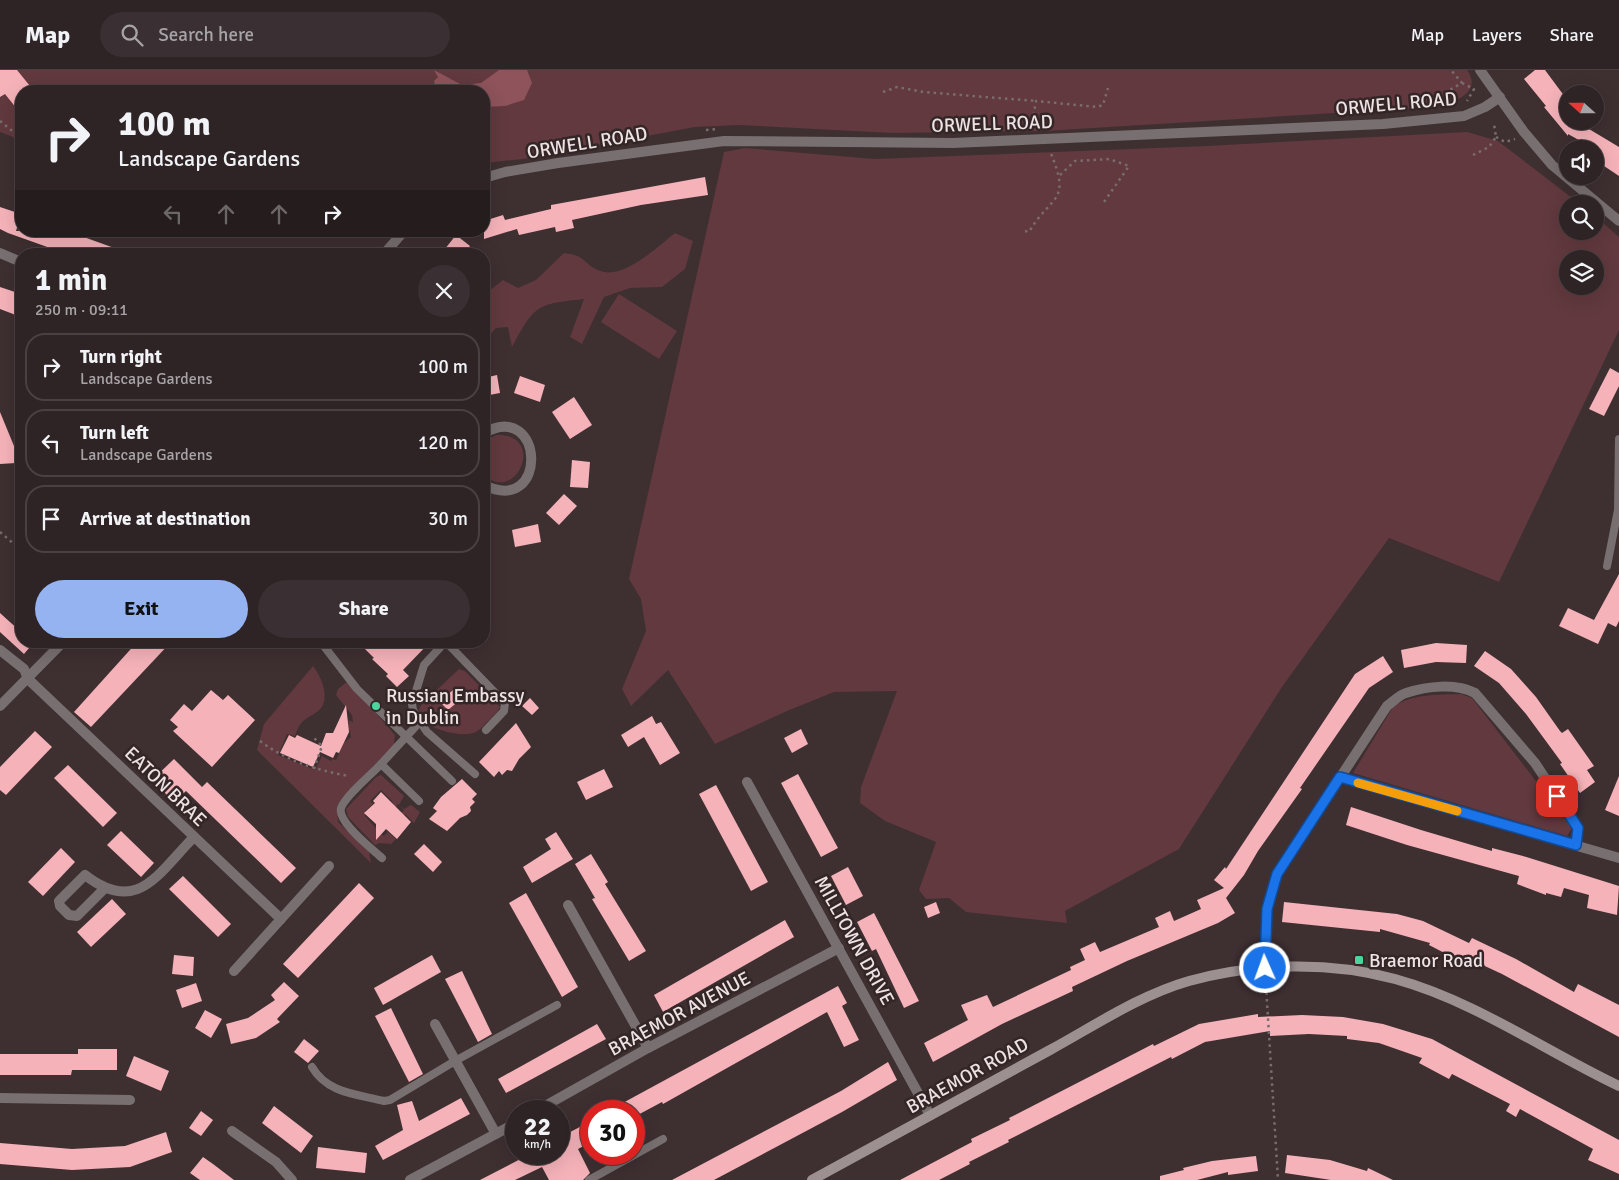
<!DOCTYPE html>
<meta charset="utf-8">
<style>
:root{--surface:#2e2325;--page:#3a2f32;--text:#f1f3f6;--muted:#a7a4a7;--line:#494042;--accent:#95b2f1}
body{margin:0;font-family:Signika,sans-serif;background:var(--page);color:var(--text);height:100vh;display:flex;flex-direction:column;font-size:19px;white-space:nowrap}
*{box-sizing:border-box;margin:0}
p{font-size:16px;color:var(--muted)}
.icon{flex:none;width:28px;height:28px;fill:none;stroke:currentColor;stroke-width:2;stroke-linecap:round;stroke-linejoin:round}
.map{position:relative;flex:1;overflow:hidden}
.details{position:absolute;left:15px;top:178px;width:475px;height:400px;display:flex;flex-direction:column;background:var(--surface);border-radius:20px;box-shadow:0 5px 20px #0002,0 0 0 1px var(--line)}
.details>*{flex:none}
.hud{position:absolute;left:15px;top:15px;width:475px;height:152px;border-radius:20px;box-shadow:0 5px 20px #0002,0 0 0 1px var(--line);background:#2e2325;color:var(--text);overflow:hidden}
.needle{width:32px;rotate:291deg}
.buttons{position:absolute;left:1559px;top:15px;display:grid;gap:10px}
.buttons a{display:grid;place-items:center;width:45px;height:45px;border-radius:50%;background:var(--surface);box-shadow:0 5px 20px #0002,0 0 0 1px var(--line);font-size:25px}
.speed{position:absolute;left:505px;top:1030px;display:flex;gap:10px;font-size:25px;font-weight:700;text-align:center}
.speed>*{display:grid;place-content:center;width:65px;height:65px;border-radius:50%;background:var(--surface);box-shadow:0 5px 20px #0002,0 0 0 1px var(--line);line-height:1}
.speed small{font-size:12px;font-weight:400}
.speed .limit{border:8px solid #d22;background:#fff;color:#111}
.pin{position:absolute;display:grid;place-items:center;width:42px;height:42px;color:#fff;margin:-21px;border-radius:10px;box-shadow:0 2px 8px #0006}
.me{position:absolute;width:55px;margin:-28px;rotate:358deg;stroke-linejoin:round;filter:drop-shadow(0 0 4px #0008)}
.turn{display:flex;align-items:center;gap:18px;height:105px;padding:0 20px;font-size:22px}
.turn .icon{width:65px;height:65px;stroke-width:2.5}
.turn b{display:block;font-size:35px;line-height:42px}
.lanes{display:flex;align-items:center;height:48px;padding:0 20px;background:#0003;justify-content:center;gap:25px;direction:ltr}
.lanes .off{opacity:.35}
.round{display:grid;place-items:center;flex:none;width:52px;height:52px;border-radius:26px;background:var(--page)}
.headline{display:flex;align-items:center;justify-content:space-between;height:85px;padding:0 20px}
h1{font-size:30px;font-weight:800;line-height:38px}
.button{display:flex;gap:10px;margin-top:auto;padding:10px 20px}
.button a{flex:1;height:58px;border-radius:30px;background:var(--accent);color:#111;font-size:20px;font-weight:800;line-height:58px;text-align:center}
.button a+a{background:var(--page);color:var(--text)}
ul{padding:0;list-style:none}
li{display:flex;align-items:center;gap:15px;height:68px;margin:0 10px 8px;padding:0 10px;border:2px solid var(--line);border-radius:20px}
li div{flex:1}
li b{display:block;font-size:19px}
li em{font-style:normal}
header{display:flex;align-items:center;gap:30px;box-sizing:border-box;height:70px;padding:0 25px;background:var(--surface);border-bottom:1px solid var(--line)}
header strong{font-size:24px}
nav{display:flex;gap:28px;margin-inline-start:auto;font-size:18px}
.search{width:350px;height:45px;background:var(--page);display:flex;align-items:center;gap:12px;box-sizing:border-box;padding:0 18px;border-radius:28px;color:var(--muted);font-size:19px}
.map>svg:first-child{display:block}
.green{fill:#61393e;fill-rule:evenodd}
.water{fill:#8e535b}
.building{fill:#f5b2b9}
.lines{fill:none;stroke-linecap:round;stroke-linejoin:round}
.path{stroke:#7a6c6e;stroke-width:2.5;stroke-dasharray:2.5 4;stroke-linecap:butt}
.service{stroke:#776f70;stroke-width:8}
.minor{stroke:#776f70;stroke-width:10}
.tertiary{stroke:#776f70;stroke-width:10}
.secondary{stroke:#9c9091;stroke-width:10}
.route-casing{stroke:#114b97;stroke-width:12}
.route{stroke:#1a73e8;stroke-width:9}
.slow{stroke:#f59e0b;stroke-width:9}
.poi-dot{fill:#4bd49b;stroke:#342627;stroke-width:2}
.labels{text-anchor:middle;stroke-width:5;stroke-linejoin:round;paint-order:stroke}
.street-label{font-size:19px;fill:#ede3e4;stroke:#342627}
.poi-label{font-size:19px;fill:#ede3e4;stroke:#342627;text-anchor:start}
</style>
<header>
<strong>Map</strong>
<div class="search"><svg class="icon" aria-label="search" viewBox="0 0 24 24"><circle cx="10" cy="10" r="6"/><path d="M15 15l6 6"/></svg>Search here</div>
<nav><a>Map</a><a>Layers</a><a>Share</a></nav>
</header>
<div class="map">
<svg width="1619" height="1110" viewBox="0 0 1619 1110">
<rect width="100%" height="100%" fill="#3e2f31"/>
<!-- green -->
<g class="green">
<path d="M0,0H1467C1485,24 1448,35 1432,37L1045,61L892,63L739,55L695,57L523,89L484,93V21H21V70L0,62Z"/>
<path d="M1467,62L1498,71L1580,134H1568V161H1595V146L1619,167V260L1499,512L1389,468L1282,617L1179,779L1065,841L1067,853L966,842L949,828L926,829L919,820L936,772L885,751L860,733L861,717L897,621L834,622L787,641L715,674L668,600L631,636L622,619L646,561L641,529L629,509L724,82L745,78L875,89L1206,76ZM1568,189H1595V216H1568Z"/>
<path d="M675,163L693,171L685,199L662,217L630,218L604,227L582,274L570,267L584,229C536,234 535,235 512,277L508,257L496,258L484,271V225L503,210L518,218L536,210L564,183C587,186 581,192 598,200C622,212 658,176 675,163Z"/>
<polygon points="619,224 677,261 659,289 601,252"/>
<path d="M496,365C547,363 517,435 484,405V371Z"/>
<path d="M313,596C321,606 332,630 318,641C305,651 301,648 295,666L287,664L278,685L315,700L322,686L331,691L332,689L336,690L344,673L351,667L350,661L346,659L349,653L347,650L353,652L352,645L336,625L338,619L348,611L395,665L394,675L342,728L337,737L338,752L369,782L371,793L257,680L264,654Z"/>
<path d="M459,599L465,601L500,637C497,643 492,647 487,652C484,655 480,660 476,662C460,670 404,654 423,633Z"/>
<path d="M1461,624L1472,628L1572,758L1567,766L1353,703L1393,637C1413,623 1438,625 1461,624Z"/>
<polygon points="381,705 404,726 399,735 404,739 411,735 420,742 414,753 405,744 401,748 399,746 404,740 398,734 395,738 392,731 381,720 370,731 373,734 365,741 365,746 381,764 384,766 388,762 396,769 391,774 379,773 375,775 348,747 346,739 376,707"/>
</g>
<!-- water -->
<polygon class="water" points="434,0 462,15 481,13 499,0 527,0 532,13 524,30 505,36 484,37 484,21 436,21 434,11 438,7"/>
<!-- building -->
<g class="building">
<polygon points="0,0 17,0 34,21 21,21 21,44 5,24 0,27"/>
<polygon points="1535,0 1545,0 1568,31 1568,51 1594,51 1589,59 1619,77 1619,106 1595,90 1595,79 1568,64 1568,66 1544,37 1546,36 1524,9"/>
<polygon points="705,107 708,125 641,135 572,150 574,158 556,162 555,157 519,165 517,159 484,169 484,151 503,145 505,150 551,139 551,135"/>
<polygon points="0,137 21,144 16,161 67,161 131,184 67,184 8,163 0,159"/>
<polygon points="456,165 470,176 464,184 441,184"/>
<polygon points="0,217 21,224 21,247 0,239"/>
<polygon points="1610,298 1619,303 1619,316 1604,346 1589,339"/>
<polygon points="497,305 500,323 484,326 484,308"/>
<polygon points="520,306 545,315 540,332 514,323"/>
<polygon points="574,327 592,355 570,369 552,342"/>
<polygon points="0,342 14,376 16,393 0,394"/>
<polygon points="572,390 590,392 588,418 570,417"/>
<polygon points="564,424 577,436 559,455 546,443"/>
<polygon points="538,454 541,472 515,477 512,460"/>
<polygon points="1619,504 1619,551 1616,557 1608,553 1598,574 1559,556 1568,538 1594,550"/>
<polygon points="0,543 21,562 21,571 35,571 24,584 0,562"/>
<polygon points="138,571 172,571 91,657 74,642"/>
<polygon points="357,571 431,571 403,600 409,606 397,617 386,606 388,604 372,589 374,588"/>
<polygon points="1436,573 1467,575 1466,593 1436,592 1404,598 1401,580"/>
<polygon points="1485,581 1511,599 1536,627 1560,661 1562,663 1568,659 1594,696 1587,700 1595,712 1580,723 1560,694 1562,693 1526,644 1499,613 1474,596"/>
<polygon points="1383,586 1393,602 1369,618 1300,718 1302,719 1258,781 1244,805 1226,828 1235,843 1218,853 1127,891 1072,917 1073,921 1002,954 933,992 924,973 968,950 961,935 987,925 993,937 1071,900 1070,897 1085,890 1080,879 1095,872 1100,882 1159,857 1155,848 1170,841 1174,851 1201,839 1197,830 1224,818 1214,810 1225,797 1226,799 1355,604"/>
<polygon points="211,620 223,630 228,625 255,650 212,697 173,661 178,657 170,650 184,634 192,641"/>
<polygon points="453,620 461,629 448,640 440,632"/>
<polygon points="530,628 539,638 532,645 522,636"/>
<polygon points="346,635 349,662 339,683 336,682 333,688 320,682 313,697 280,683 289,665 295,668 297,665 321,676 326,663 333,663"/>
<polygon points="652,646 656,654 661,652 680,683 660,695 644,667 628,677 621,665"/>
<polygon points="516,653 531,677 519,689 512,701 507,700 502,705 499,701 494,707 479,692"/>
<polygon points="801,659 808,674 792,683 784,668"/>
<polygon points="35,661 52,677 6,725 0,720 0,697"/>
<polygon points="174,689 202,717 207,712 296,798 281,813 186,721 174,732 152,710"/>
<polygon points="68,695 117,743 103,757 54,708"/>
<polygon points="604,699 613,717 586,730 577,712"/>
<polygon points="798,704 838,778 821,787 781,713"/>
<polygon points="1619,706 1619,746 1605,740"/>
<polygon points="462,709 477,724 472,729 475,732 470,737 471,741 467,745 460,748 447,761 429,749 437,741 433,738 441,727"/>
<polygon points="716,715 768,812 751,821 699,724"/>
<polygon points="381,722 411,752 397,769 386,759 376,770 376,754 364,743 375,733 373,731"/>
<polygon points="1351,737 1421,760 1492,781 1492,778 1523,786 1619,816 1617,845 1587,838 1589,825 1564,818 1561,827 1546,823 1546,825 1517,814 1519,806 1407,775 1346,755"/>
<polygon points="121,761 154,793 141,807 107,775"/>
<polygon points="556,762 573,789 532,813 523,797 551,779 545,769"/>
<polygon points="424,774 442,792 433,802 414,784"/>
<polygon points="61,778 75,792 43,826 28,812"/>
<polygon points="591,784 608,812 605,814 646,881 629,891 592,829 595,828 575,794"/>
<polygon points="848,797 863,826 846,835 831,806"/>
<polygon points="183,806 231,854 218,867 169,819"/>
<polygon points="359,813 374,828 298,908 283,894"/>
<polygon points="526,823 578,917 562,927 509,833"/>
<polygon points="112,829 126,844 91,877 77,862"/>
<polygon points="936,832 940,843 928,848 924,837"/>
<polygon points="1284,832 1397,844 1423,851 1469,873 1472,868 1516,889 1574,922 1578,914 1619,935 1619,967 1502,904 1461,885 1458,890 1429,875 1430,873 1380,859 1380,862 1282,852"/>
<polygon points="874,843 919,931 904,938 876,879 872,881 857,852"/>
<polygon points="785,850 794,867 663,942 654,925"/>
<polygon points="174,885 194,887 193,906 172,904"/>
<polygon points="432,885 441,902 383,935 374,918"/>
<polygon points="462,901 492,964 478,972 445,909"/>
<polygon points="284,912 299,926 277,949 280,952 256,968 231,974 226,954 248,948 275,930 271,925"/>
<polygon points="196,913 202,931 182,938 176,920"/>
<polygon points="838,916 847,933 842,936 859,970 844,977 827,942 663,1034 662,1032 634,1047 634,1041 608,1041"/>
<polygon points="391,938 423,1004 409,1012 375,946"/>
<polygon points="205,940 222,949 211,968 195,958"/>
<polygon points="1258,944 1258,947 1302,945 1343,947 1383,954 1432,969 1619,1070 1619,1104 1588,1090 1593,1079 1520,1039 1516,1047 1506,1041 1510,1034 1452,1004 1449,1009 1419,993 1422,988 1379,973 1347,969 1347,966 1309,964 1270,966 1270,961 1205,972 1172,989 1171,987 1008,1070 1009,1072 969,1092 970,1094 939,1110 900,1110 972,1072 971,1069 1010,1050 1009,1048 1153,974 1154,976 1199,954"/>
<polygon points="597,954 606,969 506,1023 498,1009"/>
<polygon points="304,969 319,981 308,993 294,982"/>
<polygon points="78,979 117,979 117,1000 72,1000 71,1005 0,1005 0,984 78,984"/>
<polygon points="134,986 169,1001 161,1021 126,1006"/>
<polygon points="888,992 897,1010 842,1042 714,1110 672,1110 841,1021"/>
<polygon points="461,1028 470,1044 383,1090 375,1076 403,1060 397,1035 412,1031 419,1051"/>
<polygon points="274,1036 313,1066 301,1083 262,1053"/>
<polygon points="201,1041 213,1050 201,1066 189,1058"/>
<polygon points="591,1051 591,1072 578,1079 590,1103 583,1110 549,1110 542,1097 515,1110 480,1110 530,1084 559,1084 559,1068"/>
<polygon points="166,1062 172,1082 130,1097 72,1100 0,1094 0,1073 72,1079 125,1076"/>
<polygon points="318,1077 367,1083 365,1103 316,1098"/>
<polygon points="1287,1085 1330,1090 1367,1101 1368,1098 1393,1110 1331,1110 1285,1103"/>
<polygon points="1256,1086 1258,1101 1228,1105 1228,1102 1197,1110 1160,1110 1160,1106 1184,1100 1183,1098 1212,1091"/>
<polygon points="203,1087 213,1094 234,1110 200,1110 190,1103"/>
</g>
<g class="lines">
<!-- path -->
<g class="path">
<polyline points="1462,13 1474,19 1467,31"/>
<polyline points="883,22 897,17 923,22 1036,31"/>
<polyline points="1439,26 1462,13 1451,0"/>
<polyline points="0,51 21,68"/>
<polyline points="1031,58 1036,31 1097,37 1103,35 1108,18"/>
<polyline points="706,60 718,59"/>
<polyline points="1496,67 1505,72 1515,69"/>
<polyline points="1473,85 1489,77 1496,67 1494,54"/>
<polyline points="1060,105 1075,91 1109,89 1129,96 1104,132"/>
<path d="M1025,161L1029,162C1052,123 1072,134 1050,81"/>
<polyline points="0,462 21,480"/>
<polyline points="407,571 409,573"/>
<path d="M260,671C287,691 316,700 349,706"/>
<polyline points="314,699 322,676 314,668"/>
<polyline points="1266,916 1278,1110"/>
</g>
<!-- service -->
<g class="service">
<polyline points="1607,496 1618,440 1619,369"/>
<polyline points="320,571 357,619 452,711"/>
<polyline points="446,572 505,633 504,641 486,660"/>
<polyline points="419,650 427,662 475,704"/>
<path d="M381,694C372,704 345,726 341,738C337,752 371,778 382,788"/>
<polyline points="419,731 381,694 417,655 419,650 413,640 412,634 424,595 446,571"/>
<path d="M312,997C327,1023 356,1024 384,1031L390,1030L455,991L557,935"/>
<polyline points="589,1110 663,1069"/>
</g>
<!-- minor -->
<g class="minor">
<polyline points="0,183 21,192"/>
<path d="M484,363C545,329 549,447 484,415"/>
<polyline points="0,580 24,599 28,609 281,849"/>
<polyline points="1340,707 1619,788"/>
<polyline points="747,712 930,1045"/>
<path d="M105,818L77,846L69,845L60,836L59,831L85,805C138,846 158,803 194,767"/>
<polyline points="568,835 648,978"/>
<path d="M1265,898L1267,839L1277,804L1387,636C1393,632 1399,625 1406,623C1427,616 1456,613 1475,623L1535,693L1578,758L1576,775"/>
<polyline points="234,901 329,796"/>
<polyline points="435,954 496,1064"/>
<polyline points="0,1028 130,1030"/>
<polyline points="536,1041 648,978 839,878"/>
<polyline points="232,1061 276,1092 292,1110"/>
<polyline points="410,1110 516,1053"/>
</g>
<!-- tertiary -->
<g class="tertiary">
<polyline points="1480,0 1524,62 1552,95 1619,151"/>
<polyline points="484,108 505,102 558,93 724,71 953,73 1383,54 1464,46 1485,37 1500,27"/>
<polyline points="384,184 404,161"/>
<polyline points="0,636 64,571"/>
</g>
<!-- secondary -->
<path class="secondary" d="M812,1110C891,1067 970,1023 1050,980C1094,956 1140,925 1189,911C1254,893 1329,891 1395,909C1475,931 1545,981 1619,1016"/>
</g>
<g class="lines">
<defs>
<polyline id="route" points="1265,898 1267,839 1277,804 1340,707 1576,775 1578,758 1557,726"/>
</defs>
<!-- route casing -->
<use href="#route" class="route-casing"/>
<!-- route -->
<use href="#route" class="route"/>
<!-- slow -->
<polyline class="slow" points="1358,713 1457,741"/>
</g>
<!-- markers -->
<g class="poi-dot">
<circle cx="376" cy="636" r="5"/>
<rect x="1354" y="885" width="10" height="10" rx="2.5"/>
</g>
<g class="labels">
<!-- street labels -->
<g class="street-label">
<text transform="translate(1396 33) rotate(-5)" y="7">ORWELL ROAD</text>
<text transform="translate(992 53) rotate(-2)" y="7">ORWELL ROAD</text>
<text transform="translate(587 72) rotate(-9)" y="7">ORWELL ROAD</text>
<text transform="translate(166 716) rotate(44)" y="7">EATON BRAE</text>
<text transform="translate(855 870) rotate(61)" y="7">MILLTOWN DRIVE</text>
<text transform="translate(679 943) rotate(-28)" y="7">BRAEMOR AVENUE</text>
<text transform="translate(967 1005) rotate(-29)" y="7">BRAEMOR ROAD</text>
</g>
<!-- poi labels -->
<g class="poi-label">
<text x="386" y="632">Russian Embassy<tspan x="386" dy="22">in Dublin</tspan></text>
<text x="1369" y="897">Braemor Road</text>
</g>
</g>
</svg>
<div class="buttons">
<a><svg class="needle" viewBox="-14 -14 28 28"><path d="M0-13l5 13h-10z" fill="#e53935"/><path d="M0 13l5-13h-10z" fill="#a7a4a7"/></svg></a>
<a><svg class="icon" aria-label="sound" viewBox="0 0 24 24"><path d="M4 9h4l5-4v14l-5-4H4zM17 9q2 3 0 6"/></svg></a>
<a><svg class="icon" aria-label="search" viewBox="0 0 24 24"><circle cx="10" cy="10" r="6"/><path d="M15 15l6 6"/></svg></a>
<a><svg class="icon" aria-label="layers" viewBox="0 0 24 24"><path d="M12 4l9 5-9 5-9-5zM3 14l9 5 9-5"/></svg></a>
</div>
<div class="speed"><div>22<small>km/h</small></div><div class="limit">30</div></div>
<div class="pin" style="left:1557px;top:726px;background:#d93025"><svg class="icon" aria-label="arrive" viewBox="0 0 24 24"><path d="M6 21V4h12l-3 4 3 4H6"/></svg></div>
<svg class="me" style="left:1265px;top:898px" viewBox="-20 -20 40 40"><circle r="17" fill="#1a73e8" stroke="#fff" stroke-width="3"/><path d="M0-11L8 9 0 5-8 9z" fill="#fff"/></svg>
<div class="hud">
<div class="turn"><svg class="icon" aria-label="right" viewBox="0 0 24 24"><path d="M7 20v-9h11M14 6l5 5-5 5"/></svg><div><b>100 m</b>Landscape Gardens</div></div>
<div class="lanes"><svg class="icon off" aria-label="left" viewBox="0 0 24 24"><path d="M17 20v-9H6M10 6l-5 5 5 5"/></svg><svg class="icon off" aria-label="ahead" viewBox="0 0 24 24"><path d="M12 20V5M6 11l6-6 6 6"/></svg><svg class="icon off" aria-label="ahead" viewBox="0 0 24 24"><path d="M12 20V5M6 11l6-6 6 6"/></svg><svg class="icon" aria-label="right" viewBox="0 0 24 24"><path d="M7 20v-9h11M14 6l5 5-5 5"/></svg></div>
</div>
<section class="details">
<div class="headline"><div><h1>1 min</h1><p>250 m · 09:11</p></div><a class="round"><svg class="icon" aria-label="close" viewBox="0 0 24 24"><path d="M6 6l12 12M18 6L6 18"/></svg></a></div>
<ul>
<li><svg class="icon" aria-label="right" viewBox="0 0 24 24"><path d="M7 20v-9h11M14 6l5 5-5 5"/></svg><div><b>Turn right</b><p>Landscape Gardens</p></div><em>100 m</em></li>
<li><svg class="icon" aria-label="left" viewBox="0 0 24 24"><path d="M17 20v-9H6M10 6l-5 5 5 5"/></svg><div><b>Turn left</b><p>Landscape Gardens</p></div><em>120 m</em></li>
<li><svg class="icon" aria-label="arrive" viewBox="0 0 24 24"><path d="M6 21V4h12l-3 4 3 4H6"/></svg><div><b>Arrive at destination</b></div><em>30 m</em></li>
</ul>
<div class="button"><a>Exit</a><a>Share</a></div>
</section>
</div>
